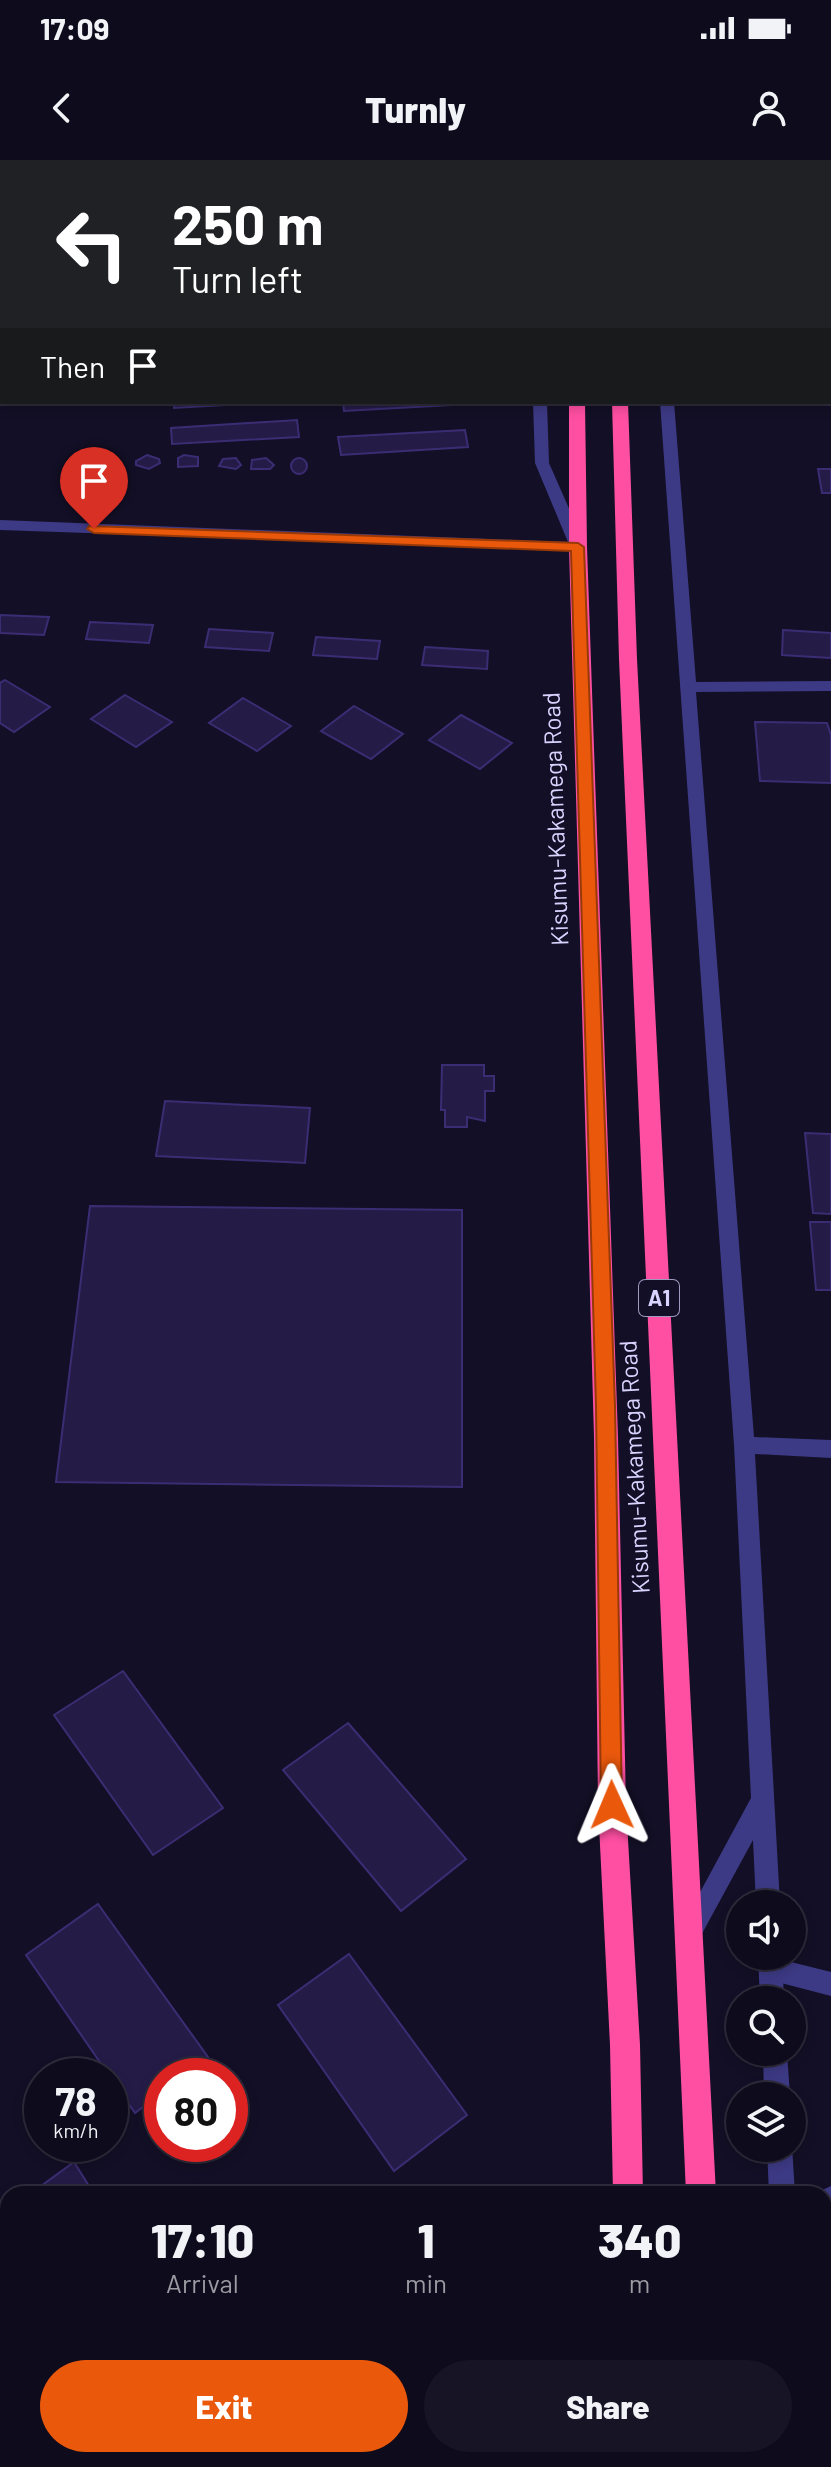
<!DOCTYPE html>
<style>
:root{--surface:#0e0b1c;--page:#171425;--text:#f1f3f6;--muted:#9b9ba3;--line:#2e2b3b;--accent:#ea580c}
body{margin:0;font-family:Barlow,sans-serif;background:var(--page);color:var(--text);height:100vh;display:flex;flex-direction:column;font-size:30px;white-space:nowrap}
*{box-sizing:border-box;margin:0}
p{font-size:26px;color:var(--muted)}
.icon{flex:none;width:44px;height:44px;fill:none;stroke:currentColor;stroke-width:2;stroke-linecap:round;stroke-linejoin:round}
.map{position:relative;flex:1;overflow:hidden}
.drawer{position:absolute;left:0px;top:2026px;width:832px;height:282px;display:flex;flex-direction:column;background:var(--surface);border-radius:24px 24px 0 0;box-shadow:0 4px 12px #0003,0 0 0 2px var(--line)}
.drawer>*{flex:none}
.hud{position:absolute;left:0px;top:0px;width:832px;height:244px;box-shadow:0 4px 12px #0003,0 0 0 2px var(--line);background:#202124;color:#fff;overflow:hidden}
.tools{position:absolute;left:726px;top:1730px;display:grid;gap:16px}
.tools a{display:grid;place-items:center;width:80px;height:80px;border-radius:50%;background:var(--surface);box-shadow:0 4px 12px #0003,0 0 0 2px var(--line);font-size:40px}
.speed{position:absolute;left:24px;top:1898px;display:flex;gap:16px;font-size:40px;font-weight:700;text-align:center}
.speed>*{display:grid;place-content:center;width:104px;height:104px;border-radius:50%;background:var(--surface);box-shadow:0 4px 12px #0003,0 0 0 2px var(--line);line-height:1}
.speed small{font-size:20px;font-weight:400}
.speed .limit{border:12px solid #d22;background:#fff;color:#111}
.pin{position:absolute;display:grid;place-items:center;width:68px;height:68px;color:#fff;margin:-82px -34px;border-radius:50% 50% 50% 0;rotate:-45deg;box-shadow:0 0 8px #0007}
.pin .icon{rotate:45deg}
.me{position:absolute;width:88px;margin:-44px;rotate:359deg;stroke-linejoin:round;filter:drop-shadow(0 0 6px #0008)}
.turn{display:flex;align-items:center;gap:28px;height:168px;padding:0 40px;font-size:36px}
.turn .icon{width:104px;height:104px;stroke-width:2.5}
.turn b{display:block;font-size:56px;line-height:68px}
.then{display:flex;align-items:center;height:76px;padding:0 40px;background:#0003;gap:16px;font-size:30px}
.eta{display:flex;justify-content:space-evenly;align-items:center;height:136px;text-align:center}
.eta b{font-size:48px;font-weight:800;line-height:56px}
.primary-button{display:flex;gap:16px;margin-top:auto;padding:16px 40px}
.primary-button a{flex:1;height:92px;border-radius:48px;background:var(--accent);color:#fff;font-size:32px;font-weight:800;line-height:92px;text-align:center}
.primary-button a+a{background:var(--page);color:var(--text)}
.status{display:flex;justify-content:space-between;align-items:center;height:56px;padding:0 40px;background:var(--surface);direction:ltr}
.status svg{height:22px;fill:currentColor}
header{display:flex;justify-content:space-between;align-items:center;height:104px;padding:0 40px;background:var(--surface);font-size:36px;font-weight:800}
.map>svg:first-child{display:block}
.building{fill:#241b47;stroke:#3b2d73;stroke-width:2}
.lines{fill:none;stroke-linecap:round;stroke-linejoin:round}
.path{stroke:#2fb8b0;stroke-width:6;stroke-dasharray:5 7;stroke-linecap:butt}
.lane{fill:#3d3a85;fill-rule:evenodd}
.street{fill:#3d3a85;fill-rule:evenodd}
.highway{fill:#ff4fa3;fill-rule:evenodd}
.route{fill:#ea580c;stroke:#983908;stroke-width:2}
.labels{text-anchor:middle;stroke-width:8;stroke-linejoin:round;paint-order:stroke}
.shield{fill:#130f26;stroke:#9e99be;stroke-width:2}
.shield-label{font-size:22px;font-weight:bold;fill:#d9d4ff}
.street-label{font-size:24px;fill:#d9d4ff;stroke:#130f26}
</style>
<div class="status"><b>17:09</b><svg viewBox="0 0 49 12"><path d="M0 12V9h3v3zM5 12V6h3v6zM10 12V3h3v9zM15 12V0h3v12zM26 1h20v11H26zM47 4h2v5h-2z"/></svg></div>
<header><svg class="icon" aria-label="back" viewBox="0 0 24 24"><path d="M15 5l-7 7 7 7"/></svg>Turnly<svg class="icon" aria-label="person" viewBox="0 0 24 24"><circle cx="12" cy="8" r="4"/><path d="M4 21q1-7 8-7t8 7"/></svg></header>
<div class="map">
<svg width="831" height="2307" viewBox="0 0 831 2307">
<rect width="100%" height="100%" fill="#130f26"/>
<!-- building -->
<g class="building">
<polygon points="174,242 276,242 174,248"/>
<polygon points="343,242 468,242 469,244 344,251"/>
<polygon points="297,260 299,277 172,284 171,268"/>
<polygon points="465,270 468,287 341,295 338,277"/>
<polygon points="147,295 159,299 160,303 149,309 136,305 136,301"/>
<polygon points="184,295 198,297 198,306 178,307 178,298"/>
<polygon points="236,298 241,305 236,309 219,306 223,299"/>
<polygon points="266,298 274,305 270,309 251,309 252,300"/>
<circle cx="299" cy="306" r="8"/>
<polygon points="818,309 831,309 831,333 822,333"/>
<polygon points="0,455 49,457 44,475 0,473"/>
<polygon points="90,462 153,465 149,483 86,479"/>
<polygon points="209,469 273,473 269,491 205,487"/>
<polygon points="783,470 831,473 831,498 782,495"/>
<polygon points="316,477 380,481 377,499 313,495"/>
<polygon points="425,487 488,491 487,509 422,505"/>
<polygon points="5,520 50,547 14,572 0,563 0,523"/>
<polygon points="125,535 172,562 136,587 91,559"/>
<polygon points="243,538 291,566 257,591 209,563"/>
<polygon points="354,546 403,574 371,599 321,571"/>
<polygon points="461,555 512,583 480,609 429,580"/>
<polygon points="755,562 827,563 831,575 831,623 760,621"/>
<polygon points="442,905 484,905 484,916 494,916 494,931 485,931 485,961 467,957 467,967 445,967 445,950 441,950"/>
<polygon points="165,941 310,948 305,1003 156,996"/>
<polygon points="805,973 831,974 831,1054 813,1053"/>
<polygon points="90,1046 462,1050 462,1327 56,1322"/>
<polygon points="810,1062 831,1062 831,1130 816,1130"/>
<polygon points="123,1511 223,1648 153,1695 54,1555"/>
<polygon points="348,1563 466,1699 401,1751 283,1610"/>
<polygon points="98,1744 208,1897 183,1916 162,1916 162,1932 135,1953 26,1795"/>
<polygon points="349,1794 467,1955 394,2011 278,1845"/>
<polygon points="74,2002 94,2034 30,2034"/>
<polygon points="8,2049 8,2082 0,2069 0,2055"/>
</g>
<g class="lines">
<!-- path -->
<polyline class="path" points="824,2170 831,2170"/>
<!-- lane -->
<g class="lane">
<polygon points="771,1797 831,1812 831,1836 762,1818 759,1809 762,1800"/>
<polygon points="831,2026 831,2052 824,2055 824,2034 814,2034"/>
</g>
<!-- street -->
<g class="street">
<rect x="532" y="0" width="12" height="2"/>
<rect x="644" y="0" width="12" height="2"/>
<polygon points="533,242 547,242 549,303 586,387 583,390 0,370 0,360 568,382 535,303"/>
<polygon points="660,242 674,242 696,522 831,521 831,531 696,532 754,1277 831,1280 831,1298 755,1294 780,1744 756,1744 753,1680 698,1781 690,1785 682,1781 678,1773 751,1638 734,1285"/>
<polygon points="758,1796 782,1796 784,1840 760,1840"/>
<polygon points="763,1892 787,1892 790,1936 764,1936"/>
<polygon points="792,1986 795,2034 769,2034 767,1988"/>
<rect x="784" y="2300" width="28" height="7"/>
</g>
<!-- highway -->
<g class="highway">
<rect x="568" y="0" width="16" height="2"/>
<rect x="608" y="0" width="16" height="2"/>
<polygon points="569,242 585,242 587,387 618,1277 626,1645 640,1885 643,2034 613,2034 610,1885 598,1645 594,1277 569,387"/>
<polygon points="612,242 628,242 637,499 716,2034 686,2034 619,499"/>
<rect x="616" y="2300" width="32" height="7"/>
<rect x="694" y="2300" width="32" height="7"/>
</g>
</g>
<!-- route -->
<polygon class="route" points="89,366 578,383 584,387 615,1246 622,1645 619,1652 612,1655 604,1652 601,1645 596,1246 571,391 94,373 87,369"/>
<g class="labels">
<!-- shield labels -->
<rect class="shield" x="639" y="1120" width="40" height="36" rx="6"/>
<g class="shield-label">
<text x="659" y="1146">A1</text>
</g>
<!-- street labels -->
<g class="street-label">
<text transform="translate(556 659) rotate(-92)" y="8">Kisumu-Kakamega Road</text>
<text transform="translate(635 1307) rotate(-93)" y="8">Kisumu-Kakamega Road</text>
</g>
</g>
</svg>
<div class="tools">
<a><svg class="icon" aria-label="sound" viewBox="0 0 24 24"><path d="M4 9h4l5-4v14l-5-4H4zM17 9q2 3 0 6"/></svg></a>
<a><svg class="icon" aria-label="search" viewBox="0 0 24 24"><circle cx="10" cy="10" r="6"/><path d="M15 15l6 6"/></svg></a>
<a><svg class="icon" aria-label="layers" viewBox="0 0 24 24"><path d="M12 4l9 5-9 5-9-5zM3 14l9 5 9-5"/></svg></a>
</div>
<div class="speed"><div>78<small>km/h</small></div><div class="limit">80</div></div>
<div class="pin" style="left:94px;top:369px;background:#d93025"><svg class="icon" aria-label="arrive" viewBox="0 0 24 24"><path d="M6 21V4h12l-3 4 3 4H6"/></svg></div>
<svg class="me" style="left:612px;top:1645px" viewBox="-20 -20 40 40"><path d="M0-17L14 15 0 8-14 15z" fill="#ea580c" stroke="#fff" stroke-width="4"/></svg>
<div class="hud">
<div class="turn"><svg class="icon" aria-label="left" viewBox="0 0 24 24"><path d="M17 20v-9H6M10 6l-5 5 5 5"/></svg><div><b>250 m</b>Turn left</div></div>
<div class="then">Then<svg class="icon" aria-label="arrive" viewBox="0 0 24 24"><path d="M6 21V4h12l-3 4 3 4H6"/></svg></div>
</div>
<section class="drawer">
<div class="eta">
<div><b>17:10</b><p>Arrival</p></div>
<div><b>1</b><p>min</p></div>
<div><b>340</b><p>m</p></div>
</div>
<div class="primary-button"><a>Exit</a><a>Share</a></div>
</section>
</div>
